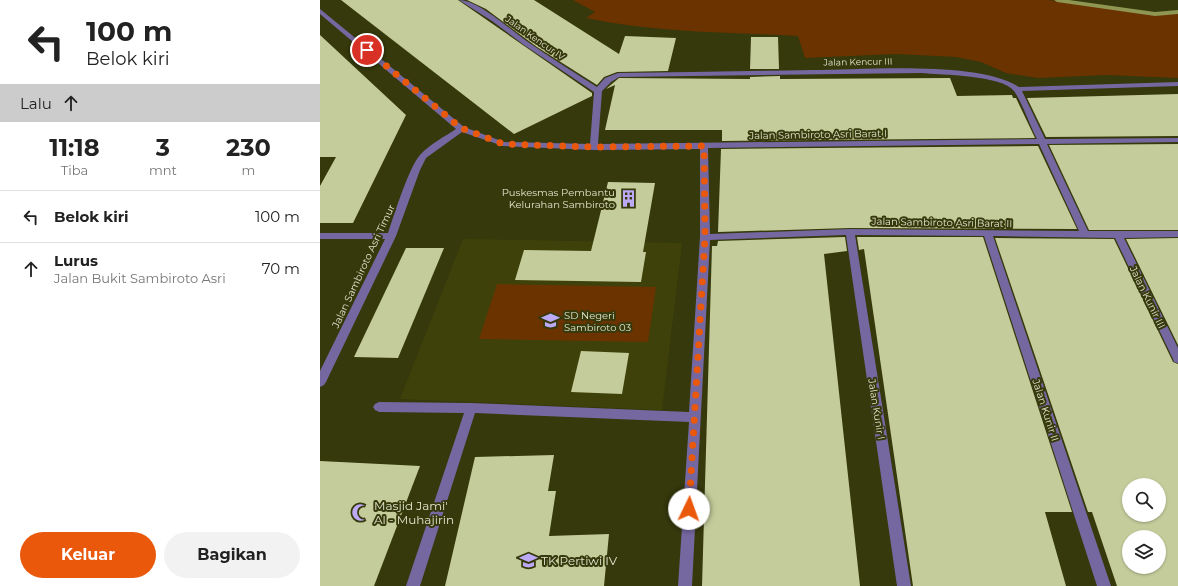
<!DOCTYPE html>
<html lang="id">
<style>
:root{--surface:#fff;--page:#f2f2f2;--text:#222;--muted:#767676;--line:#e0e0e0;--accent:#ea580c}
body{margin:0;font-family:Montserrat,sans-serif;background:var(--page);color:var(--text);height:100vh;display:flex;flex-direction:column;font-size:15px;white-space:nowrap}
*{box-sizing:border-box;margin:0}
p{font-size:13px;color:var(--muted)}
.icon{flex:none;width:22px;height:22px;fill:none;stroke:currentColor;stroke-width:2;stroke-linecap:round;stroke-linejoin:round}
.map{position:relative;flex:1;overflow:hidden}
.details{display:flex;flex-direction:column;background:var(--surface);width:320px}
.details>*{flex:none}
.banner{background:#fff;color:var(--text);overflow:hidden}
.tools{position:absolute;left:802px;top:478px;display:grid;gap:8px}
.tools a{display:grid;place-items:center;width:44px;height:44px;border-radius:50%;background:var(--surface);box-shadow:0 1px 3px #0004;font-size:20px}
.pin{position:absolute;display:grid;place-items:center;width:34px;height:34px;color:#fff;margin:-17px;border:2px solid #fff;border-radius:50%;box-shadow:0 1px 4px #0007}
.me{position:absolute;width:44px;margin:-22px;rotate:3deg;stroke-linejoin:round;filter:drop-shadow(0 0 3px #0008)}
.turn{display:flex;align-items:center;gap:14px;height:84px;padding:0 20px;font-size:18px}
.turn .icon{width:52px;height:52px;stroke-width:2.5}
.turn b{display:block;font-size:28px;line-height:34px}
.then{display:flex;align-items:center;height:38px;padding:0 20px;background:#0003;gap:8px;font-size:15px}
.eta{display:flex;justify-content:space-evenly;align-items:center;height:68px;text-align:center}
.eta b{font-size:24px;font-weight:700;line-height:28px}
.primary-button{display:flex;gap:8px;margin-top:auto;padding:8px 20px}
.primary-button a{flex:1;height:46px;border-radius:24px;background:var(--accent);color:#fff;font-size:16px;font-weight:700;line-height:46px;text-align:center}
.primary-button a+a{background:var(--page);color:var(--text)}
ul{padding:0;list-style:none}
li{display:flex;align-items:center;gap:12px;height:52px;padding:0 20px;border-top:1px solid var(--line)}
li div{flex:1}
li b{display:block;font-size:15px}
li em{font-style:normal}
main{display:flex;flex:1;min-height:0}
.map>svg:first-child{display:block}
.built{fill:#3e420a}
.green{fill:#6a3300}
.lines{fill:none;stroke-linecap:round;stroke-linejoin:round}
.stream{fill:#8f9652;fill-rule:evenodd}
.building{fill:#c5cc9b;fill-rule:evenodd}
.minor{fill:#7567a0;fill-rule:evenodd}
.route{stroke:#ea580c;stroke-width:7;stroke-dasharray:0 12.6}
.labels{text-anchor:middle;stroke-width:4;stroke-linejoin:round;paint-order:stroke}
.far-street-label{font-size:9px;fill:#e1e5cd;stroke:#35390b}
.street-label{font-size:10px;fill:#e1e5cd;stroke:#35390b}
.poi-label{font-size:10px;fill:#e1e5cd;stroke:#35390b;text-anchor:end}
.near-poi-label{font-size:12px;fill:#e1e5cd;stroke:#35390b;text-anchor:start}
</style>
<main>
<section class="details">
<div class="banner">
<div class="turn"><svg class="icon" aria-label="left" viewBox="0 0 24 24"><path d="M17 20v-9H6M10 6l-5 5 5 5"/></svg><div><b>100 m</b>Belok kiri</div></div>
<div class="then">Lalu<svg class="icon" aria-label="ahead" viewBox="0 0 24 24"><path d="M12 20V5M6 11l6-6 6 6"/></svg></div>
</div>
<div class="eta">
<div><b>11:18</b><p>Tiba</p></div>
<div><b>3</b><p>mnt</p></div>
<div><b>230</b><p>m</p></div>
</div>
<ul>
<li><svg class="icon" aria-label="left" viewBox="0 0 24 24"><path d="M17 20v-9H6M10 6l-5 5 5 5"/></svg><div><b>Belok kiri</b></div><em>100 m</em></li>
<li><svg class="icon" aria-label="ahead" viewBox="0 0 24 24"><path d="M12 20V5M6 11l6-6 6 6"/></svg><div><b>Lurus</b><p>Jalan Bukit Sambiroto Asri</p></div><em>70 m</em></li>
</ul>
<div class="primary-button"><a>Keluar</a><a>Bagikan</a></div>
</section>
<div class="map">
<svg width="858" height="586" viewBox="0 0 858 586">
<rect width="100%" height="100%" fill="#35390b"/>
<!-- built -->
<polygon class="built" points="143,239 362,243 342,410 80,399"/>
<!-- green -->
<g class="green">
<path d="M253,0H728L836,15L858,14V78L786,75L718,78L686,73L661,62L636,57L576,54L485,58L478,36C408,32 336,33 266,18L275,12Z"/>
<polygon points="177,284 336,287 328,342 159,339"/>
</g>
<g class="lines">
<!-- stream -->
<polygon class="stream" points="734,0 749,0 835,12 858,10 858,14 835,16 737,2"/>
</g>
<!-- building -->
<g class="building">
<polygon points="21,0 138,0 272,93 272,96 194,134"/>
<polygon points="147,0 214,0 299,54 305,36 356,38 348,71 297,72 284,77 277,85 217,47 166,9"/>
<polygon points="0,35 86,115 33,223 0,223 0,186 16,157 0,157"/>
<polygon points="431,37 458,37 459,69 430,69"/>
<polygon points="460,76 460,79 630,78 637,96 692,95 693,98 696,98 715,138 402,141 402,130 285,130 295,85 286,89 299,78 430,79 430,77"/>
<polygon points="858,94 858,136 726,137 707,98"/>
<polygon points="858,144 858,230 769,230 729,145"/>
<polygon points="718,146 757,229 530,228 398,232 401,149"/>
<polygon points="288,182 335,183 323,252 326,252 321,282 195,280 204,250 271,251"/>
<polygon points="525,237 527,251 504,254 540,586 382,586 392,246 397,246 398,241"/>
<polygon points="537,237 663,237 752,512 725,512 746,586 593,586 544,249 539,250"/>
<path d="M675,238L794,239L853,362L858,364V586H797L772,512H768ZM809,485H839V515H809ZM809,537H839V567H809Z"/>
<polygon points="858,238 858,345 806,239"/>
<polygon points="86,248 124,248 78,358 34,357"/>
<polygon points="261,351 309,353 302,394 251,392"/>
<polygon points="234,455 228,491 236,491 229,536 289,534 284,586 125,586 155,457"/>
<polygon points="0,461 100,466 54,586 0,586"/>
</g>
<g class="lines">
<!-- minor -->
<path class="minor" d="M139,0C158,0 192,31 208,42C231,58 254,72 277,87L285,78L298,73C363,72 427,71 492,70C542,70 658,60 699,87L858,82V86L702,91L725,139L858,138V142L727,144L768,231H858V237L804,238L858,348V363L854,362L853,359L795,238L673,236L791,586H777L664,236L535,235L591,586H577L526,235L390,240L372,586H358L369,422L155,413L100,586H86L144,413L59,412L55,410L53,407L55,404L59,402L151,403L369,412L380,237V149L274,150L183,146L142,132L106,158L100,170L76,236L6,382L4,385L0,387V371L65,239H0V233H68C74,215 89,167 100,155C110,144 124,137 136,129L0,14V9L144,127L184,142L270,144L274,92L204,45L172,21ZM601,73C621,75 682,75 694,91C702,102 710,126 717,139L278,144L282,91L291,82L299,77ZM719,144L759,231L530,229L390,234L388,148Z"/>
</g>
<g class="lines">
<!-- route -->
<polyline class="route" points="47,50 141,128 183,144 274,147 384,146 385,237 369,509"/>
</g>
<!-- icons -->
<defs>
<symbol id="building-bare" viewBox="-9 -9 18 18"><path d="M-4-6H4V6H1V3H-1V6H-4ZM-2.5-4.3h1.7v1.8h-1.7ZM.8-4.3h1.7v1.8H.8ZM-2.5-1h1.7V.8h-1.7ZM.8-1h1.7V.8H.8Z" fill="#bcaaf6" stroke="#35390b" stroke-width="2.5" paint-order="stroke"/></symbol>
<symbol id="school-bare" viewBox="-9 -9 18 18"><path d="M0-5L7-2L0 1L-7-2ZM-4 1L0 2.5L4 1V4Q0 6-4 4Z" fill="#bcaaf6" stroke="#35390b" stroke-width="2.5" paint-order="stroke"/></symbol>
<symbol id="mosque-bare" viewBox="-9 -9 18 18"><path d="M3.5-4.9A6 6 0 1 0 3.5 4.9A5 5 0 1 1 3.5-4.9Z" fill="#bcaaf6" stroke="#35390b" stroke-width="2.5" paint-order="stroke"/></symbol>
</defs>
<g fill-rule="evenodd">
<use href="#building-bare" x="296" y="186" width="25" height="25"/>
<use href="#school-bare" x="218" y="308" width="25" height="25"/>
<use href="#mosque-bare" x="28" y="500" width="25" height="25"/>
<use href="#school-bare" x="196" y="548" width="25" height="25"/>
</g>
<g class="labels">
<!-- far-street labels -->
<g class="far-street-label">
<text transform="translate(215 38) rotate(35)" y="3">Jalan Kencur IV</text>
<text transform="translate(538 62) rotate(-1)" y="3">Jalan Kencur III</text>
</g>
<!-- street labels -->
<g class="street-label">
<text transform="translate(498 134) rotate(-1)" y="4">Jalan Sambiroto Asri Barat I</text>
<text transform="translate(622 222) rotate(1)" y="4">Jalan Sambiroto Asri Barat II</text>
<text transform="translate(43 266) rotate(-65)" y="4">Jalan Sambiroto Asri Timur</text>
<text transform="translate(828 297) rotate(64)" y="4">Jalan Kunir III</text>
<text transform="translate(557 409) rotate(81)" y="4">Jalan Kunir I</text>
<text transform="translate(726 410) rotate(72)" y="4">Jalan Kunir II</text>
</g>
<!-- poi labels -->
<g class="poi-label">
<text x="295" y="196">Puskesmas Pembantu<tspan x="295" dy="12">Kelurahan Sambiroto</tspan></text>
<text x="244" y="319" text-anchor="start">SD Negeri<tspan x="244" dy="12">Sambiroto 03</tspan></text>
</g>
<!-- near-poi labels -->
<g class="near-poi-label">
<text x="54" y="510">Masjid Jami'<tspan x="54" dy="14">Al - Muhajirin</tspan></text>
<text x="221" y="565">TK Pertiwi IV</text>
</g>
</g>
</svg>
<div class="tools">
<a><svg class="icon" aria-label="search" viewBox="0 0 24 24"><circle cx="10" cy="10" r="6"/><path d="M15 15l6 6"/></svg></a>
<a><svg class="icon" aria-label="layers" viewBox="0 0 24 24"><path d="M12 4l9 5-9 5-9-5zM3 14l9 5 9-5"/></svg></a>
</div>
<div class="pin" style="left:47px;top:50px;background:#d93025"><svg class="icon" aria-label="arrive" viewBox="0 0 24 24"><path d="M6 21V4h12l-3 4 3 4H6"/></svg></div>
<svg class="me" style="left:369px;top:509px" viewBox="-20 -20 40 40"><circle r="19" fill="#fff"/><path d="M0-13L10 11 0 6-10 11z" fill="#ea580c"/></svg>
</div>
</main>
